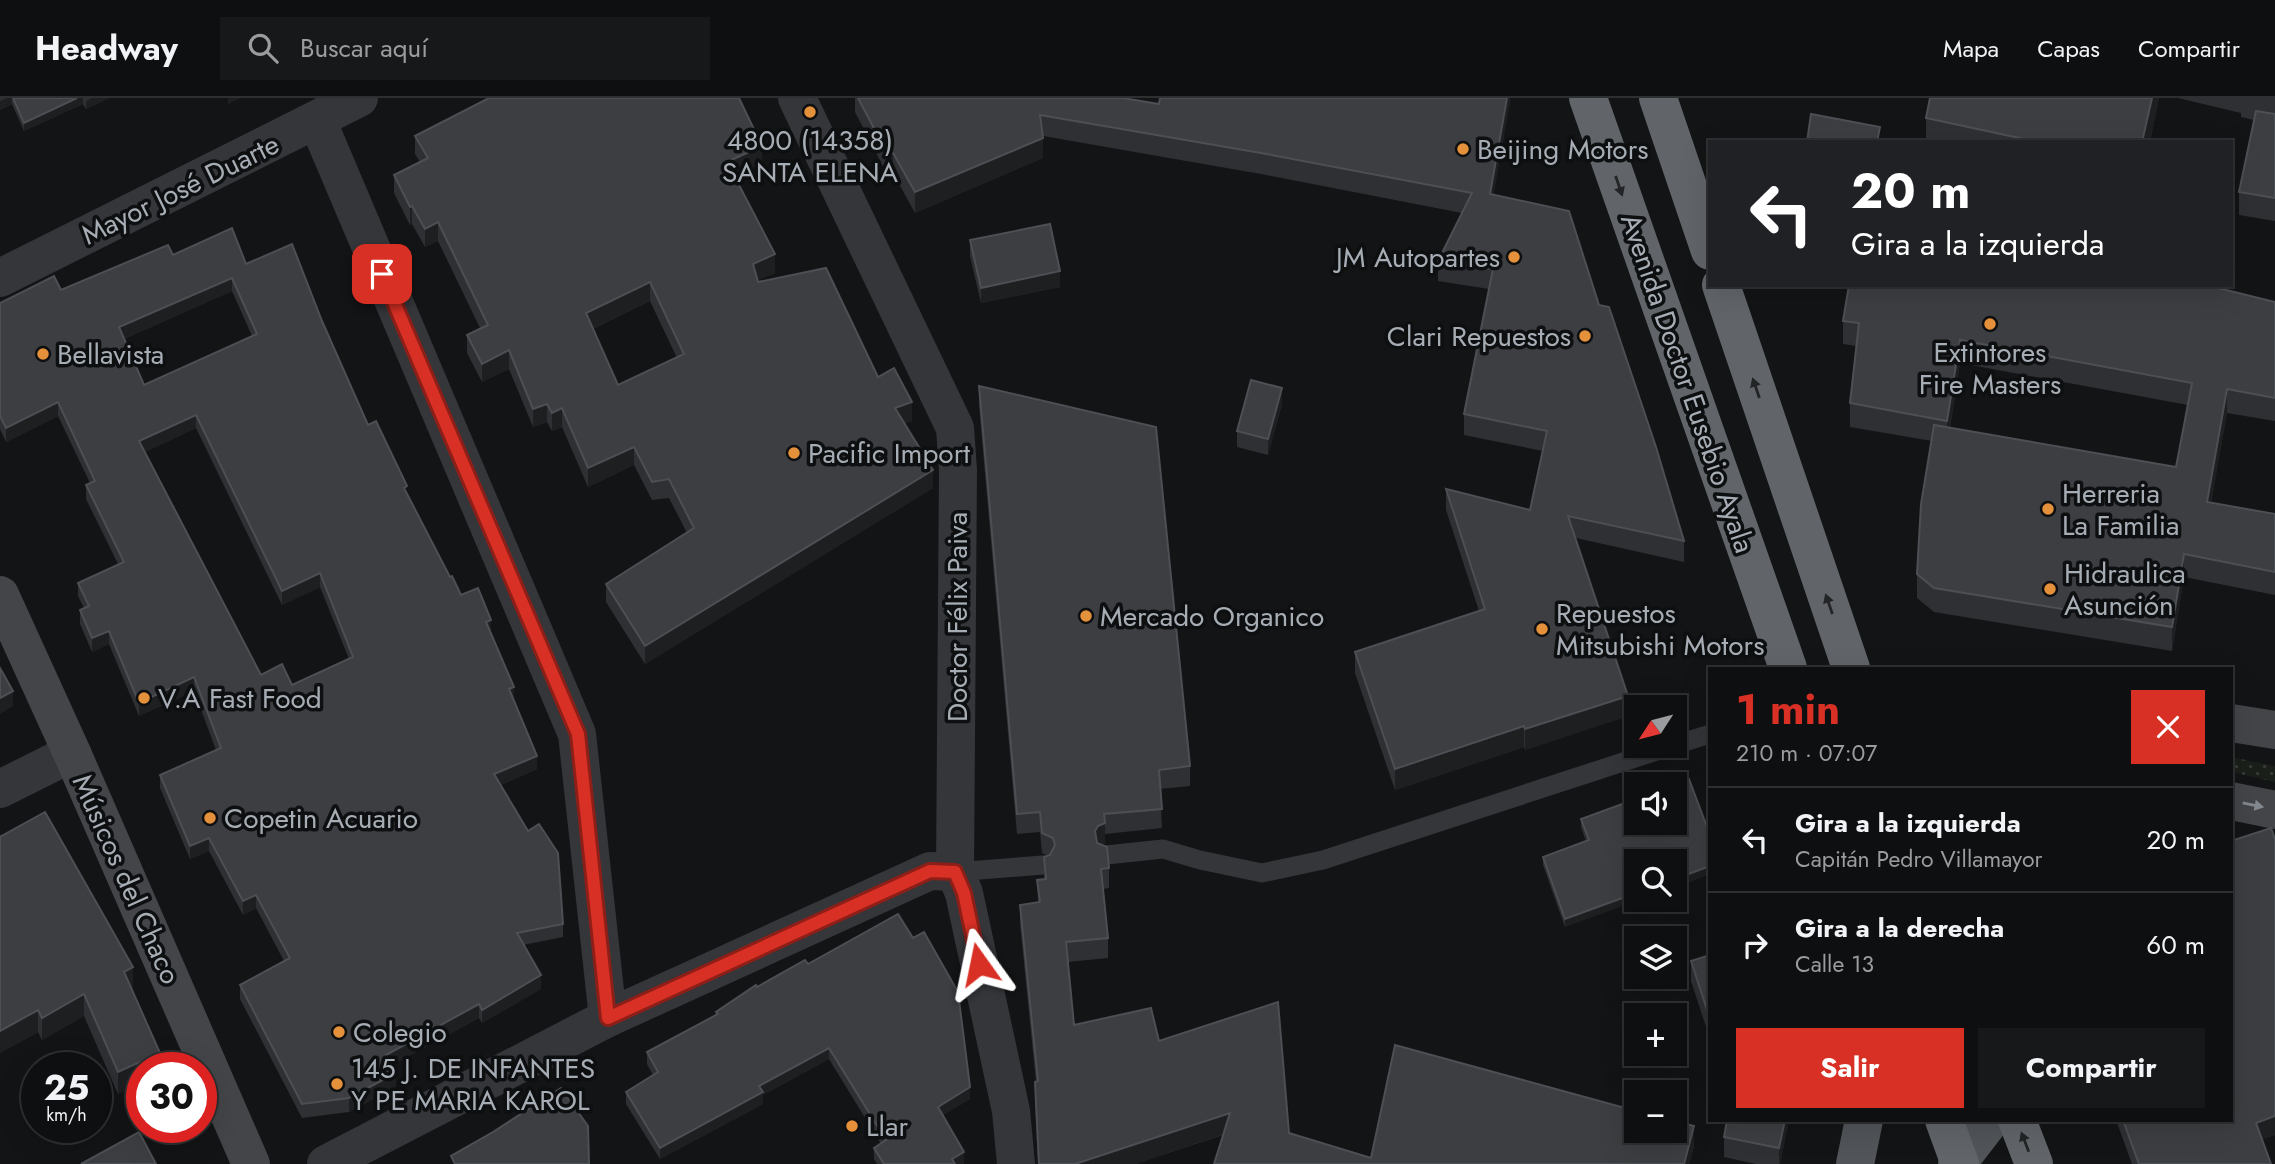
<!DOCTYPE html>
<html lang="es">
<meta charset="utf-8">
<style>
:root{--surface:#0e0f10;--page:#171819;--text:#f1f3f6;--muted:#9b9c9f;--line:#2e2f30;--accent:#d93025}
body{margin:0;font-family:Jost,sans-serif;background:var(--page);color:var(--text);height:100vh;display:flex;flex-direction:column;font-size:26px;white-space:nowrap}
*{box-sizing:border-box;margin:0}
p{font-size:23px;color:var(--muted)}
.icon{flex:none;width:38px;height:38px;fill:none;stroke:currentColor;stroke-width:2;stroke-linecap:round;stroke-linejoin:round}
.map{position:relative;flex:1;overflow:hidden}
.panel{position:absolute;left:1708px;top:569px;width:525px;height:455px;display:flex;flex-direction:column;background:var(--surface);border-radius:0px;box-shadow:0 7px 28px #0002,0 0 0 2px var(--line)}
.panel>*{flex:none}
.hud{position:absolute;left:1708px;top:42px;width:525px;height:147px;border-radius:0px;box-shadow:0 7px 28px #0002,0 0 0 2px var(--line);background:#202124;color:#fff;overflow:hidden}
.needle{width:46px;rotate:234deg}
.buttons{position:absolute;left:1624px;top:597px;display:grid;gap:14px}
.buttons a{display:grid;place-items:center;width:63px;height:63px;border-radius:0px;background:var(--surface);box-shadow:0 7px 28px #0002,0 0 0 2px var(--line);font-size:35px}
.speed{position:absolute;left:21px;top:954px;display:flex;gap:14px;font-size:35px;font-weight:700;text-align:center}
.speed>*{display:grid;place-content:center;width:91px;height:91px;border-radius:50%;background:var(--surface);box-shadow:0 7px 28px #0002,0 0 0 2px var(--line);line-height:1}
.speed small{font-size:18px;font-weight:400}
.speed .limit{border:10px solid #d22;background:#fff;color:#111}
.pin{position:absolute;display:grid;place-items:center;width:60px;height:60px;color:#fff;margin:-30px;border-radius:14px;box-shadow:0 4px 10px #0006}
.me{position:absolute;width:77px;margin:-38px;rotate:348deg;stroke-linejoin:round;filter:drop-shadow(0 0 5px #0008)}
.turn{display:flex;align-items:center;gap:24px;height:147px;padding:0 28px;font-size:32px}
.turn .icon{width:91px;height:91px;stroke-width:2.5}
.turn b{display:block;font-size:49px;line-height:60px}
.round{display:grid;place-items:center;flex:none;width:74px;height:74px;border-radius:0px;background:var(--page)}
.head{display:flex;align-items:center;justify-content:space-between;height:119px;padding:0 28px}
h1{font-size:42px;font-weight:700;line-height:52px;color:var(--accent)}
.primary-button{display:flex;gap:14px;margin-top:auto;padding:14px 28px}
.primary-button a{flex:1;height:80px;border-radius:0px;background:var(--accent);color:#fff;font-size:28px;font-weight:700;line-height:80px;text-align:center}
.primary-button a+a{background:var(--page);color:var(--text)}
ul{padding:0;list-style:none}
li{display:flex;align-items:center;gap:21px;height:105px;padding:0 28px;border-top:2px solid var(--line)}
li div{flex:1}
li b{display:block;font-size:26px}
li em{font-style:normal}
header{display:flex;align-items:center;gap:42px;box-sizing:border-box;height:98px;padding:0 35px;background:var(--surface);border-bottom:2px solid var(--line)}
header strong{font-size:33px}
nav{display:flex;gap:38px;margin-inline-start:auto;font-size:24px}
.search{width:490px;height:63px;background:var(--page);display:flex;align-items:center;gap:18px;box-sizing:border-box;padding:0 24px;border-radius:0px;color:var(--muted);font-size:26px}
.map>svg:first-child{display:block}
.green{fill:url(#green-dots)}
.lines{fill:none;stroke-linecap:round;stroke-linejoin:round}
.lane{stroke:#35363a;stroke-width:19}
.street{stroke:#35363a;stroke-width:38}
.secondary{stroke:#434549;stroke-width:38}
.primary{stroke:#515458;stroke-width:38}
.highway{stroke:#61656a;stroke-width:38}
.wall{fill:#2f3033;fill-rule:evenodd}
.shaded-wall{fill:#1e1f21}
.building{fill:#3c3e41;stroke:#4c4f53;stroke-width:2;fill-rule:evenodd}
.oneway{fill:#232426}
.oneway2{fill:#83898f}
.route-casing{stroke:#8d1f18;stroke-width:18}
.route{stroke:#d93025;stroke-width:12}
.poi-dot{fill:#e5913b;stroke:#0e0f10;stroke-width:2.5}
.labels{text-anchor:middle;stroke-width:7;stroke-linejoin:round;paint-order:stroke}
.poi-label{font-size:28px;fill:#a6adb4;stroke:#0e0f10;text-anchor:start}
.street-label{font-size:28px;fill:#a6adb4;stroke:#0e0f10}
</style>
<header>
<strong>Headway</strong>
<div class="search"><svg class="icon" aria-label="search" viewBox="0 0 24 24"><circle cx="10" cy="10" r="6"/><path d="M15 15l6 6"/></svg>Buscar aquí</div>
<nav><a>Mapa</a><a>Capas</a><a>Compartir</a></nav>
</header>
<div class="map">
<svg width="2275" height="1066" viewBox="0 0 2275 1066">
<defs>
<pattern id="green-dots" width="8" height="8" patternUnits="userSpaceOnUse" patternTransform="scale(1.75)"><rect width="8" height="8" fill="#1a1f1a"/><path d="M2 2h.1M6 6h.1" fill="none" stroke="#383d39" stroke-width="1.8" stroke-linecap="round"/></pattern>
</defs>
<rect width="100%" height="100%" fill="#131415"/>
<!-- green -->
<polygon class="green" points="2231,659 2275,668 2275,684 2231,674"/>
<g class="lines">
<!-- lane -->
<g class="lane">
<polyline points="1675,647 1710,636"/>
<polyline points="1106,757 1163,751 1200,762 1262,775 1323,762 1672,648"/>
<polyline points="955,774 1043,767"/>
</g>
<!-- street -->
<g class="street">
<polyline points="797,0 955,330 958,372 955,774 964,795 1011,1013 1016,1066"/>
<polyline points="317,22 577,636 608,920"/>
<polyline points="0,180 359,0"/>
<polyline points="0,691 72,655"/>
<polyline points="326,1066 608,920 930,773 955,774"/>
</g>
<!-- secondary -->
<g class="secondary">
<polyline points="0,497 72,655 251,1066"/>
<polyline points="2231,625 2275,632"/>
<polyline points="2231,703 2275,712"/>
</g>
<!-- primary -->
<g class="primary">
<polyline points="1855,1066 1864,1022"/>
<polyline points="1957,1066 1991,1022"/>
</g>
<!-- highway -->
<g class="highway">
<polyline points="1588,0 1788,570"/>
<polyline points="1658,0 1710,153"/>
<polyline points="1721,187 1851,570"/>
<polyline points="1944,1022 1960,1066"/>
<polyline points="2017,1022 2034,1066"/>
</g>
</g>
<!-- wall -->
<g class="wall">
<polygon points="0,0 109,0 86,11 83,6 24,33 12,6 0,12"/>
<polygon points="855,0 1123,0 1493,97 1599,207 1684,443 1684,464 1576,440 1628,618 1525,652 1524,649 1395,692 1355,575 1355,554 1479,513 1446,412 1446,391 1530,412 1543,353 1464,337 1464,316 1489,191 1438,183 1438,163 1462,115 1261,76 1043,38 1043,60 915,115 893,75 888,78 855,14"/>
<polygon points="1930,0 2159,0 2150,44 1926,44 1926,20"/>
<polygon points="2178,0 2275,0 2275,123 2239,117 2239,94 2254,22 2241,19 2241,15"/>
<path d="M415,38L762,66L735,79L775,175L758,182V184L878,279L912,323L905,325L933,390L645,566L606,504V486L687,435L669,400L652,402L634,367L588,389L562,329L552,333L547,324L533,329L509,271L482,284L467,255V237L480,230L438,143L425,149L412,126L410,127L394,95V77L420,64L415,56ZM650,203L677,260L618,287L593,231Z"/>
<polygon points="970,142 1060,189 981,205 970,158"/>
<path d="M173,157L246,166L322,223L368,327L407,397L450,479L461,497L491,534L537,671L501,687L563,826V839L523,847L541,891L482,925L479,920L392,967L396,989L349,1014L302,1020L240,901V887L284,863L256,810L243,817L209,753L190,761L160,690V677L216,652L194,593L139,618L109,546L92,554L80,526V512L84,510L78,498V485L118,466L86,401V387L90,385L58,318L6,344L0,331V205L61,192ZM232,193L252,238L144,287L124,241ZM196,330L282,507L320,489L349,561L292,587L261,577L145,354Z"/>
<path d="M2275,204V323L2227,315L2211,405L2275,416V497L2184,479L2172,553L1934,514L1917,500V476L1932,343L1850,329V305L1856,248L1843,246V223ZM1960,265L2188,307L2176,369L1950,330Z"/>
<polygon points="979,288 1190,668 1190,688 1160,691 1162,730 1105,736 1105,745 1101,747 1109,770 1109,790 1103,791 1108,840 1108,860 1068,864 1074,927 1159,943 1289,1035 1371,1060 1694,1048 1689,1066 1214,1066 1223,1037 1135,1066 1038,1066 1035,1004 1035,984 1036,984 1020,826 1020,807 1038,804 1037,782 1044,781 1044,759 1048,758 1042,755 1040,734 1017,736 979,308"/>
<polygon points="1282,306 1268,357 1237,349 1237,333"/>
<polygon points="1581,721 1710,737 1710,776 1675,789 1675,763 1565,829 1543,767 1543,759 1586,743 1581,729"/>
<polygon points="0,739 133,891 132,892 160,970 142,970 142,985 118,996 84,918 42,942 38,934 0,955"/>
<polygon points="2275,741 2275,1037 2262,1041 2271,1066 2132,1066 2116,1022 2231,1022"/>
<polygon points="1710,857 1710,941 1691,883 1691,863"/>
<polygon points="808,866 970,1001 943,1017 964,1066 877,1066 874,1061 874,1050 881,1046 829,961 763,997 763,1006 660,1061 626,1006 626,994 653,977 647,966 647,954 716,917 716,914 757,889"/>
<polygon points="1727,1022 1789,1022 1780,1066 1756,1066 1724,1059 1724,1039"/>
</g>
<!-- shaded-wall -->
<g class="shaded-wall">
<polygon points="7,0 12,0 12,6 0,12 0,3"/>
<polygon points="77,0 83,0 83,6 24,33 24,25"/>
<polygon points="92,0 109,0 86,11 86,3"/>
<polygon points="228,0 241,0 228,6"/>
<polygon points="1507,0 1511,0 1490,117 1490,96"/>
<polygon points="2152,0 2159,0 2150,44 2142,44"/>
<polygon points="1043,40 1043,60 915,115 915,94"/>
<polygon points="762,48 762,66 727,83 727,64"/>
<polygon points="893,55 893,75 888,78 888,57"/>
<polygon points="412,108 412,126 410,127 410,109"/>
<polygon points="438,124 438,143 425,149 425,131"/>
<polygon points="775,156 775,175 753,184 753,166"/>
<polygon points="1060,173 1060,189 981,205 981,190"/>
<polygon points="232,180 232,193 119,243 119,229"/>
<polygon points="650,184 650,203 586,234 586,215"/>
<polygon points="1960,242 1960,265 1947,346 1947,323"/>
<polygon points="509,252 509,271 482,284 482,266"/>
<polygon points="1282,290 1282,306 1268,357 1268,341"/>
<polygon points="2227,291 2227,315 2207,428 2207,404"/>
<polygon points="58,304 58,318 6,344 6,330"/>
<polygon points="912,304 912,323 895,328 895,310"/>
<polygon points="547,306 547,324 533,329 533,311"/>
<polygon points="562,310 562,329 552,333 552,315"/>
<polygon points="196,317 196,330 139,357 139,343"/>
<polygon points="634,349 634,367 588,389 588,370"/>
<polygon points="933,372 933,390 645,566 645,548"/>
<polygon points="2184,456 2184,479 2172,553 2172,529"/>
<polygon points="320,475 320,489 282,507 282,493"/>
<polygon points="491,522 491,536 486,524"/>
<polygon points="109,533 109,546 92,554 92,540"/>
<polygon points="194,579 194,593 139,618 139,605"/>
<polygon points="514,589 514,602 509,591"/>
<polygon points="13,593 13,608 0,616 0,600"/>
<polygon points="1628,598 1628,618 1525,652 1525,631"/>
<polygon points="1524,628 1524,649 1395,692 1395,671"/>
<polygon points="537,658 537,671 494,690 494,676"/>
<polygon points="1105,725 1105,745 1098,748 1095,753 1095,733 1098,728"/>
<polygon points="209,740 209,753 190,761 190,748"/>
<polygon points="1710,768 1710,776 1675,789 1675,781"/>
<polygon points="1636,795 1636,802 1640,802 1565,829 1565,821"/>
<polygon points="256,797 256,810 243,817 243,803"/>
<polygon points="133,869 133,891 124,896 124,874"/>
<polygon points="541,877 541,891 482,925 482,912"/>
<polygon points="84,896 84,918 42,942 42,920"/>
<polygon points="479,906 479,920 386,970 386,957"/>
<polygon points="38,912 38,934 0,955 0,933"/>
<polygon points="829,950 829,961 763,997 763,1006 660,1061 660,1050 759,988"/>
<polygon points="160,955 160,970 142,970 142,985 118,996 118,974"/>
<polygon points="396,975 396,989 349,1014 349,1000"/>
<polygon points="970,989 970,1001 938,1020 938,1009"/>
<polygon points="1230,1015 1230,1034 1135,1066 1075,1066"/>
<polygon points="2275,1018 2275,1037 2256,1044 2256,1025"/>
<polygon points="1785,1022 1789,1022 1780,1066 1779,1066 1779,1050"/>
<polygon points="1694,1028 1694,1048 1689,1066 1684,1066"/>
<polygon points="964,1054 964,1066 952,1066 952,1061"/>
</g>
<!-- building -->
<g class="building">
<polygon points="13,0 77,0 24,25"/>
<path d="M489,0H739L762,48L727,64L775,156L753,166L758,184L826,170L878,279L894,270L912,304L895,310L933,372L645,548L606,486L694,430L669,381L652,384L634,349L588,370L562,310L552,315L547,306L533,311L509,252L482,266L467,237L488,227L438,124L425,131L412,108L410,109L394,77L428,60L415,38ZM650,184L684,256L618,287L586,215Z"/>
<polygon points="858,0 1123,0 1159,6 1160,0 1507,0 1490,96 1569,113 1599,207 1609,209 1656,349 1684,443 1568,418 1628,598 1525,631 1524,628 1395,671 1355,554 1485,511 1446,391 1530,412 1547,333 1464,316 1493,171 1438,163 1472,95 1261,55 1040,17 1043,40 915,94 893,55 888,57"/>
<polygon points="1930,0 2152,0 2142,44 2038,44 1926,20"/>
<polygon points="2256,13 2275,16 2275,100 2239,94"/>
<polygon points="1811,16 1880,29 1877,44 1807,44"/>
<polygon points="1050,126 1060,173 981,190 970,142"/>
<path d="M232,130L246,166L292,146L322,223L368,327L376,323L407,388L404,390L450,479L452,478L461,497L478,490L491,522L486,524L514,589L509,591L537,658L494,676L528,733L539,726L558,755L563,826L517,835L541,877L482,912L479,906L386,957L396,975L349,1000L302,1006L240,887L290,860L256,797L243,803L209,740L190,748L160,677L221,650L194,579L139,605L109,533L92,540L80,512L89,508L78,485L124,464L86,387L95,383L58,304L6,330L0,318V205L54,178L61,192L168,147L173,157ZM232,180L257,236L144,287L119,229ZM196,317L282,493L320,475L353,559L292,587L282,566L261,577L139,343Z"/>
<polygon points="1849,187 2206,187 2275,204 2275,300 2227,291 2207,404 2275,416 2275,474 2184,456 2172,529 1934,490 1917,476 1921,406 1934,327 2176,369 2192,285 1960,242 1947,323 1850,305 1859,225 1843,223"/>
<polygon points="1251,282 1282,290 1268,341 1237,333"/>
<polygon points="979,288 1156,329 1190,668 1159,672 1162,711 1104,716 1105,725 1098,728 1095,733 1097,745 1107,749 1109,770 1101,771 1108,840 1066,844 1074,927 1151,910 1159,943 1278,904 1289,1035 1371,1060 1395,947 1636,1013 1636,1032 1675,1032 1675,1023 1694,1028 1684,1066 1214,1066 1230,1015 1075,1066 1039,1066 1035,984 1038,983 1020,807 1040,804 1037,782 1046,781 1044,759 1050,757 1055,747 1053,740 1042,735 1040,714 1017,716"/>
<polygon points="0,570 13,593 0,600"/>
<polygon points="1689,681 1710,737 1710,768 1675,781 1675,763 1636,763 1636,795 1565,821 1543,759 1589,742 1581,721 1636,701 1636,724 1675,724 1675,687"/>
<polygon points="45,714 133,869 124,874 160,955 118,974 84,896 42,920 38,912 0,933 0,739"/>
<polygon points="2271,730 2275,741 2275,1018 2256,1025 2271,1066 2139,1066 2123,1022 2231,1022 2231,743"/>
<polygon points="898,816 913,840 924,834 958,894 970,989 938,1009 964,1054 952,1061 955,1066 884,1066 874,1050 886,1042 829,950 759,988 763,994 660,1050 626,994 658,974 647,954 718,916 716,914 756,887 757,889 805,862 808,866"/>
<polygon points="1710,857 1710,921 1691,863"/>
<polygon points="561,990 588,1028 589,1066 455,1066 451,1058 493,1034"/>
<polygon points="1727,1022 1785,1022 1779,1050 1724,1039"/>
<polygon points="139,1034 156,1066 81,1066"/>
</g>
<!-- one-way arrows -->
<defs><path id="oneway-solid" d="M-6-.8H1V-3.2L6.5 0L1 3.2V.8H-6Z" transform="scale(1.75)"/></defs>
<g class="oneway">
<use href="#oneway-solid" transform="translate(1619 88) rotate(71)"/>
<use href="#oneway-solid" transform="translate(1756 290) rotate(-109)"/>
<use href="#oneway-solid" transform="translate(1829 506) rotate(-109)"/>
<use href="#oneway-solid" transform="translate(2025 1044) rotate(-111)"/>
</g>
<use class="oneway2" href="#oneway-solid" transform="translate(2253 707) rotate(11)"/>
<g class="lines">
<defs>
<polyline id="route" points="382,176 578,636 608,920 930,773 955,774 964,795 979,866"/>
</defs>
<!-- route casing -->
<use href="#route" class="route-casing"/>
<!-- route -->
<use href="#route" class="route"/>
</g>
<!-- markers -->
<g class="poi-dot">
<circle cx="810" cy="14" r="7"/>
<circle cx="1463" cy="51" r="7"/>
<circle cx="1514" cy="159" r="7"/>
<circle cx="1990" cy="226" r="7"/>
<circle cx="1585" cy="238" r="7"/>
<circle cx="43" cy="256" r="7"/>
<circle cx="794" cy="355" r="7"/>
<circle cx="2048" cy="411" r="7"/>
<circle cx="2050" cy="491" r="7"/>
<circle cx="1086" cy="518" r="7"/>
<circle cx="1542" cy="531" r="7"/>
<circle cx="144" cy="600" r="7"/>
<circle cx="210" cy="720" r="7"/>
<circle cx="339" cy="934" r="7"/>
<circle cx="337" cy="986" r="7"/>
<circle cx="852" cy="1028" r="7"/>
</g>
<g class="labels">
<!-- poi labels -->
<g class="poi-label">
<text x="810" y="52" text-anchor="middle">4800 (14358)<tspan x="810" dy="32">SANTA ELENA</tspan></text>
<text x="1477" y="61">Beijing Motors</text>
<text x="1500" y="169" text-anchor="end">JM Autopartes</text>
<text x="1571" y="248" text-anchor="end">Clari Repuestos</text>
<text x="1990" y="264" text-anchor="middle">Extintores<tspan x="1990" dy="32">Fire Masters</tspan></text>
<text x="57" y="266">Bellavista</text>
<text x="808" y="365">Pacific Import</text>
<text x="2062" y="405">Herreria<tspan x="2062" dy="32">La Familia</tspan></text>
<text x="2064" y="485">Hidraulica<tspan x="2064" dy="32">Asunción</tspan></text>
<text x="1556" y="525">Repuestos<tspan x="1556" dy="32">Mitsubishi Motors</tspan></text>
<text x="1100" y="528">Mercado Organico</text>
<text x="158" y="610">V.A Fast Food</text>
<text x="224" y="730">Copetin Acuario</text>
<text x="353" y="944">Colegio</text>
<text x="351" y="980">145 J. DE INFANTES<tspan x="351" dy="32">Y PE MARIA KAROL</tspan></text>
<text x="866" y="1038">Llar</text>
</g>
<!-- street labels -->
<g class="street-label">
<text transform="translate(180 91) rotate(-26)" y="10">Mayor José Duarte</text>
<text transform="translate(1688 285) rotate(71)" y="10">Avenida Doctor Eusebio Ayala</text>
<text transform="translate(957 519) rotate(-90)" y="10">Doctor Félix Paiva</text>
<text transform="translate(127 781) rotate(66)" y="10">Músicos del Chaco</text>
</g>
</g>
</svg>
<div class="buttons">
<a><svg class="needle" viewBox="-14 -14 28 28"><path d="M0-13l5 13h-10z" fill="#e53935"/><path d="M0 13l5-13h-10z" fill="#9b9c9f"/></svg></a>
<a><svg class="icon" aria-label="sound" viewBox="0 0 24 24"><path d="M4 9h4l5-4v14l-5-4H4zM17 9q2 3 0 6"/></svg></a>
<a><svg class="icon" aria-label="search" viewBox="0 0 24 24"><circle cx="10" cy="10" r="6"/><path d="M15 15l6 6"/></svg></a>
<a><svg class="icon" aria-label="layers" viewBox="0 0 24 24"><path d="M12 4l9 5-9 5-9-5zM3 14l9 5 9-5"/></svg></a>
<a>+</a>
<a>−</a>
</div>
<div class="speed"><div>25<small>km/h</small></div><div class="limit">30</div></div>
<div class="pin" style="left:382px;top:176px;background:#d93025"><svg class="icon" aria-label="arrive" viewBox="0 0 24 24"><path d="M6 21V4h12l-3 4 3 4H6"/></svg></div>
<svg class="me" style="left:979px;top:866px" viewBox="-20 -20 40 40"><path d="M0-17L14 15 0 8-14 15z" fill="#d93025" stroke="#fff" stroke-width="4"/></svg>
<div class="hud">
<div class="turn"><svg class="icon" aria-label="left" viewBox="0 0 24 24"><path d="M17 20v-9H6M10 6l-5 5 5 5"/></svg><div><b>20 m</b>Gira a la izquierda</div></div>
</div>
<section class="panel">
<div class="head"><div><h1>1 min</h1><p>210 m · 07:07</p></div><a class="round" style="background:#d93025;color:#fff"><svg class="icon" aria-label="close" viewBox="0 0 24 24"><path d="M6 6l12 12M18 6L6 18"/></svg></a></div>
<ul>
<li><svg class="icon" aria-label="left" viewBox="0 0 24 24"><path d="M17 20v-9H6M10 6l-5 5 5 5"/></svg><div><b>Gira a la izquierda</b><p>Capitán Pedro Villamayor</p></div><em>20 m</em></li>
<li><svg class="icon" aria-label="right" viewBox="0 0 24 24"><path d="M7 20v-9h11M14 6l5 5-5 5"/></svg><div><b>Gira a la derecha</b><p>Calle 13</p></div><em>60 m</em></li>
</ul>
<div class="primary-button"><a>Salir</a><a>Compartir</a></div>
</section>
</div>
